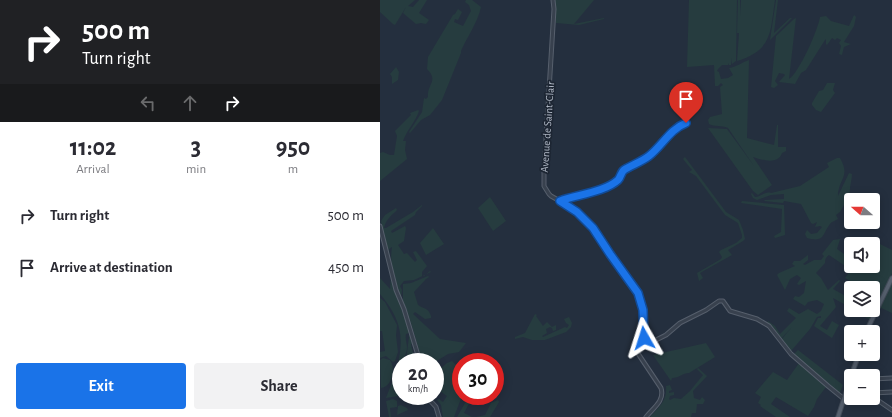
<!DOCTYPE html>
<meta charset="utf-8">
<style>
:root{--surface:#fff;--page:#f2f2f3;--text:#2b2b33;--muted:#7c7c81;--accent:#1a73e8}
body{margin:0;font-family:"Alegreya Sans",sans-serif;background:var(--page);color:var(--text);height:100vh;display:flex;flex-direction:column;font-size:15px;white-space:nowrap}
*{box-sizing:border-box;margin:0}
p{font-size:13px;color:var(--muted)}
.icon{flex:none;width:22px;height:22px;fill:none;stroke:currentColor;stroke-width:2;stroke-linecap:round;stroke-linejoin:round}
.map{position:relative;flex:1;overflow:hidden}
.panel{display:flex;flex-direction:column;background:var(--surface);width:380px}
.panel>*{flex:none}
.guide{background:#202124;color:#fff;overflow:hidden}
.needle{width:26px;rotate:291deg}
.controls{position:absolute;left:464px;top:193px;display:grid;gap:8px}
.controls a{display:grid;place-items:center;width:36px;height:36px;border-radius:4px;background:var(--surface);box-shadow:0 2px 10px #0003;font-size:20px}
.speed{position:absolute;left:12px;top:353px;display:flex;gap:8px;font-size:20px;font-weight:700;text-align:center}
.speed>*{display:grid;place-content:center;width:52px;height:52px;border-radius:50%;background:var(--surface);box-shadow:0 2px 10px #0003;line-height:1}
.speed small{font-size:10px;font-weight:400}
.speed .limit{border:6px solid #d22;background:#fff;color:#111}
.pin{position:absolute;display:grid;place-items:center;width:34px;height:34px;color:#fff;margin:-41px -17px;border-radius:50% 50% 50% 0;rotate:-45deg;box-shadow:0 0 4px #0007}
.pin .icon{rotate:45deg}
.me{position:absolute;width:44px;margin:-22px;rotate:354deg;stroke-linejoin:round;filter:drop-shadow(0 0 3px #0008)}
.turn{display:flex;align-items:center;gap:14px;height:84px;padding:0 16px;font-size:18px}
.turn .icon{width:52px;height:52px;stroke-width:2.5}
.turn b{display:block;font-size:28px;line-height:34px}
.lanes{display:flex;align-items:center;height:38px;padding:0 16px;background:#0003;justify-content:center;gap:20px;direction:ltr}
.lanes .off{opacity:.35}
.eta{display:flex;justify-content:space-evenly;align-items:center;height:68px;text-align:center}
.eta b{font-size:24px;font-weight:700;line-height:28px}
.button{display:flex;gap:8px;margin-top:auto;padding:8px 16px}
.button a{flex:1;height:46px;border-radius:4px;background:var(--accent);color:#fff;font-size:16px;font-weight:700;line-height:46px;text-align:center}
.button a+a{background:var(--page);color:var(--text)}
ul{padding:0;list-style:none}
li{display:flex;align-items:center;gap:12px;height:52px;padding:0 16px}
li div{flex:1}
li b{display:block;font-size:15px}
li em{font-style:normal}
main{display:flex;flex:1;min-height:0}
.map>svg:first-child{display:block}
.green{fill:#263c3f}
.lines{fill:none;stroke-linecap:round;stroke-linejoin:round}
.minor-casing{stroke:#565f6c;stroke-width:5}
.major-casing{stroke:#414a57;stroke-width:5.5}
.minor{stroke:#38414e;stroke-width:3}
.major{stroke:#56606e;stroke-width:3.5}
.route-casing{stroke:#114b97;stroke-width:10}
.route{stroke:#1a73e8;stroke-width:7}
.labels{text-anchor:middle;stroke-width:3.5;stroke-linejoin:round;paint-order:stroke}
.street-label{font-size:11px;fill:#b4bcc9;stroke:#1d2633}
</style>
<main>
<section class="panel">
<div class="guide">
<div class="turn"><svg class="icon" aria-label="right" viewBox="0 0 24 24"><path d="M7 20v-9h11M14 6l5 5-5 5"/></svg><div><b>500 m</b>Turn right</div></div>
<div class="lanes"><svg class="icon off" aria-label="left" viewBox="0 0 24 24"><path d="M17 20v-9H6M10 6l-5 5 5 5"/></svg><svg class="icon off" aria-label="ahead" viewBox="0 0 24 24"><path d="M12 20V5M6 11l6-6 6 6"/></svg><svg class="icon" aria-label="right" viewBox="0 0 24 24"><path d="M7 20v-9h11M14 6l5 5-5 5"/></svg></div>
</div>
<div class="eta">
<div><b>11:02</b><p>Arrival</p></div>
<div><b>3</b><p>min</p></div>
<div><b>950</b><p>m</p></div>
</div>
<ul>
<li><svg class="icon" aria-label="right" viewBox="0 0 24 24"><path d="M7 20v-9h11M14 6l5 5-5 5"/></svg><div><b>Turn right</b></div><em>500 m</em></li>
<li><svg class="icon" aria-label="arrive" viewBox="0 0 24 24"><path d="M6 21V4h12l-3 4 3 4H6"/></svg><div><b>Arrive at destination</b></div><em>450 m</em></li>
</ul>
<div class="button"><a>Exit</a><a>Share</a></div>
</section>
<div class="map">
<svg width="512" height="417" viewBox="0 0 512 417">
<rect width="100%" height="100%" fill="#242f3e"/>
<!-- green -->
<g class="green">
<polygon points="0,0 35,0 28,6 33,7 39,0 47,0 39,13 49,20 46,24 41,23 36,24 23,13 26,7 15,25 13,24 0,12"/>
<path d="M86,0H92L101,7C98,22 87,37 81,51V53L62,100L50,115L41,120L30,133L29,132L42,112L44,98L46,99L48,97C47,84 59,81 47,69L48,57L73,15L75,14L78,9L82,12L78,20L75,19L74,22L83,26L91,11L89,5L85,2Z"/>
<polygon points="175,0 214,0 194,24 224,18 224,19 199,25 176,23"/>
<path d="M309,0H357L356,61L352,64V58L351,65H349V63L348,65H342L338,69L337,71L339,72L341,79L348,78L353,75L349,68C357,67 362,62 369,60L367,138L394,145L397,125H398V147H406V151L402,153C398,165 382,160 373,157L392,185L378,195L373,191L328,128L347,129L374,166L348,128C341,125 335,127 329,124L328,120L330,117L342,114L340,87L343,85L341,83L338,86H335L334,65L307,67Z"/>
<path d="M358,0H360V16L361,0H395C390,32 393,50 357,61L359,33H357Z"/>
<polygon points="396,0 398,0 394,33 410,18 412,18 390,40"/>
<path d="M474,15L476,17L474,26L464,42L471,44L464,47L462,55L459,54L461,46L459,43L461,40L457,38L455,40L452,38L447,45L446,44V39L445,40L426,70L421,73L415,84L399,82L405,75L404,74L399,73L395,81L398,85L394,88L391,87L396,36L414,19L416,18L409,79C419,73 438,30 440,17L446,16L451,21L469,26Z"/>
<polygon points="16,67 19,72 18,80 12,84 12,77 10,74"/>
<polygon points="447,83 455,83 453,90 455,93 441,112 436,110 432,105 432,103 439,91 443,90"/>
<path d="M38,110L39,111C36,121 27,130 23,141H26L25,150L27,159L0,181V153L3,152L10,155H14L17,136L15,131L31,115L30,113Z"/>
<polygon points="305,157 346,212 359,220 363,230 365,239 363,241 348,250 352,255 320,273 323,278 319,281 317,273 341,259 342,257 339,252 341,250 356,243 362,238 362,235 358,223 345,215 316,176 309,172 312,170 303,159"/>
<path d="M457,158H460C471,177 458,179 458,196L469,173L472,174C472,181 469,187 470,195L460,212L456,215L458,219C455,221 452,221 450,224C442,234 445,243 427,238L425,234L427,230L431,234L437,233L442,227L440,226L435,227L437,222L433,224L431,223L421,204L404,201L403,203L384,201L385,200L404,199V194L391,195L377,200L373,198L371,194L372,193L375,197C381,197 385,191 391,193L420,186L449,167L447,163Z"/>
<polygon points="110,197 126,221 113,231 98,208"/>
<polygon points="362,201 404,205 405,235 395,238 394,236 401,232 402,209 361,203"/>
<path d="M42,205V206L36,212L35,215L11,231L12,233L25,226L26,228L24,241L18,245L24,254L27,253L35,262L37,260L33,252L36,251L47,266L42,272V276H44L50,271L51,272L34,280L24,281L20,286L22,290L21,297C15,283 9,263 12,247L9,249L10,261L6,248L1,221L5,215L16,208L17,210C11,216 6,219 4,228H6L33,212Z"/>
<polygon points="53,228 64,244 46,255 40,243"/>
<path d="M460,239L457,249L471,259V266H493V250L500,244L512,250V273L511,276L490,320L475,310H493V288H481V287L465,278L471,270L449,255C446,257 445,259 445,263L436,273L441,278L448,290L459,280L460,281L453,289L471,299V308L453,298L456,307L440,326L447,330L452,321L459,325L452,338L434,326L438,318H441V316L437,317L430,329L411,351L401,340L412,327L400,340L394,329L387,324L388,321L395,326L400,334L416,318L407,311L409,308L419,314L428,309L437,314L441,311L444,304L437,300L428,302L425,306L413,299L415,296L419,297L424,293L426,281L419,285L417,284L421,278L417,275L410,279L405,290L397,275L399,273L415,266L412,264L414,261H420L428,255V260L423,264L425,265L434,260H441L444,256L442,254L453,240Z"/>
<path d="M11,275L34,344H31L35,362H28L26,360L29,337V333L26,334C25,340 27,342 27,348C27,353 24,357 23,362H21V366L15,383L14,392L18,391V396L6,398C9,389 13,381 16,372C25,339 22,320 0,294V278L10,289Z"/>
<path d="M48,276L49,277L46,279L34,292L38,305C45,310 48,307 51,316V318L45,319L35,312L33,314L60,339L86,343L79,352L68,354L55,362H46L49,359L41,357L31,323L23,301V284L31,283Z"/>
<polygon points="512,281 512,313 499,307"/>
<polygon points="0,298 5,302 17,325 16,335 18,352 15,361 13,362 6,356 0,358 0,352 5,351 2,331 0,331"/>
<polygon points="155,314 157,315 156,316 163,326 167,322 172,327 176,325 176,330 173,331 172,328 170,327 166,329 167,333 162,336 163,337 185,327 187,328 189,325 186,323 184,319 189,317 192,323 191,327 186,332 165,340 152,340 143,337 135,339 135,337 145,333"/>
<path d="M326,343L335,357L309,373C303,373 299,378 292,378L291,381L273,355Z"/>
<polygon points="418,350 463,385 459,395 413,355"/>
<path d="M3,358L10,360C16,368 12,387 1,388L0,360Z"/>
<polygon points="72,361 81,370 82,396 74,417 63,417 61,405 57,400 59,399 63,402 67,396 57,389 55,391 55,369 58,371 67,363"/>
<polygon points="419,363 446,387 437,399 434,407 428,416 396,397 391,404 410,417 396,417 380,406 381,405 378,403 381,397 375,393 393,372 407,380"/>
<path d="M318,368L327,376L313,391L314,398L320,400L322,397L325,400L323,404H317L316,413H312L311,417H270C280,406 287,401 286,386L290,385L292,390L289,391V393L294,392V395L290,396L289,399L290,400L294,398L301,399L310,391L323,375L317,369Z"/>
<polygon points="89,396 93,396 84,413 92,417 77,417"/>
<polygon points="13,399 17,401 17,407 10,408 11,417 9,417 6,401"/>
<polygon points="118,400 119,402 110,417 96,417 105,415 111,403"/>
<polygon points="21,405 27,408 28,410 17,415 18,406"/>
</g>
<g class="lines">
<defs>
<g id="minor">
<path d="M173,0L174,9L164,172V186L169,194L171,196L194,209L209,224L258,293L263,310L262,320L257,344V352L281,388C285,401 273,408 266,417"/>
<path d="M180,201C199,193 218,192 236,181C240,178 240,172 245,169C253,165 262,162 269,156C282,146 290,129 306,123"/>
<polyline points="0,226 16,290 24,309 40,362"/>
<polyline points="263,321 264,339 268,343 270,343 286,335 300,323 326,310 339,301 343,301 350,311 377,319 389,326 411,354 448,386 464,399"/>
<polyline points="493,379 512,378"/>
<polyline points="467,391 471,392"/>
<polyline points="493,393 512,392"/>
<polyline points="46,396 56,407 59,417"/>
<polyline points="493,397 512,410"/>
</g>
<g id="major">
<polyline points="486,332 512,278"/>
<polyline points="471,376 479,354"/>
<polyline points="458,417 471,377"/>
</g>
</defs>
<!-- minor casing -->
<use href="#minor" class="minor-casing"/>
<!-- major casing -->
<use href="#major" class="major-casing"/>
<!-- minor -->
<use href="#minor" class="minor"/>
<!-- major -->
<use href="#major" class="major"/>
</g>
<g class="lines">
<defs>
<path id="route" d="M264,338L263,310L258,293L230,254L213,228L197,212L180,201C196,195 225,192 238,180C241,177 241,172 244,170C252,165 261,162 269,156C282,146 290,129 306,123"/>
</defs>
<!-- route casing -->
<use href="#route" class="route-casing"/>
<!-- route -->
<use href="#route" class="route"/>
</g>
<g class="labels">
<!-- street labels -->
<g class="street-label">
<text transform="translate(167 127) rotate(-86)" y="4">Avenue de Saint-Clair</text>
</g>
</g>
</svg>
<div class="controls">
<a><svg class="needle" viewBox="-14 -14 28 28"><path d="M0-13l5 13h-10z" fill="#e53935"/><path d="M0 13l5-13h-10z" fill="#7c7c81"/></svg></a>
<a><svg class="icon" aria-label="sound" viewBox="0 0 24 24"><path d="M4 9h4l5-4v14l-5-4H4zM17 9q2 3 0 6"/></svg></a>
<a><svg class="icon" aria-label="layers" viewBox="0 0 24 24"><path d="M12 4l9 5-9 5-9-5zM3 14l9 5 9-5"/></svg></a>
<a>+</a>
<a>−</a>
</div>
<div class="speed"><div>20<small>km/h</small></div><div class="limit">30</div></div>
<div class="pin" style="left:306px;top:123px;background:#d93025"><svg class="icon" aria-label="arrive" viewBox="0 0 24 24"><path d="M6 21V4h12l-3 4 3 4H6"/></svg></div>
<svg class="me" style="left:264px;top:338px" viewBox="-20 -20 40 40"><path d="M0-17L14 15 0 8-14 15z" fill="#1a73e8" stroke="#fff" stroke-width="4"/></svg>
</div>
</main>
